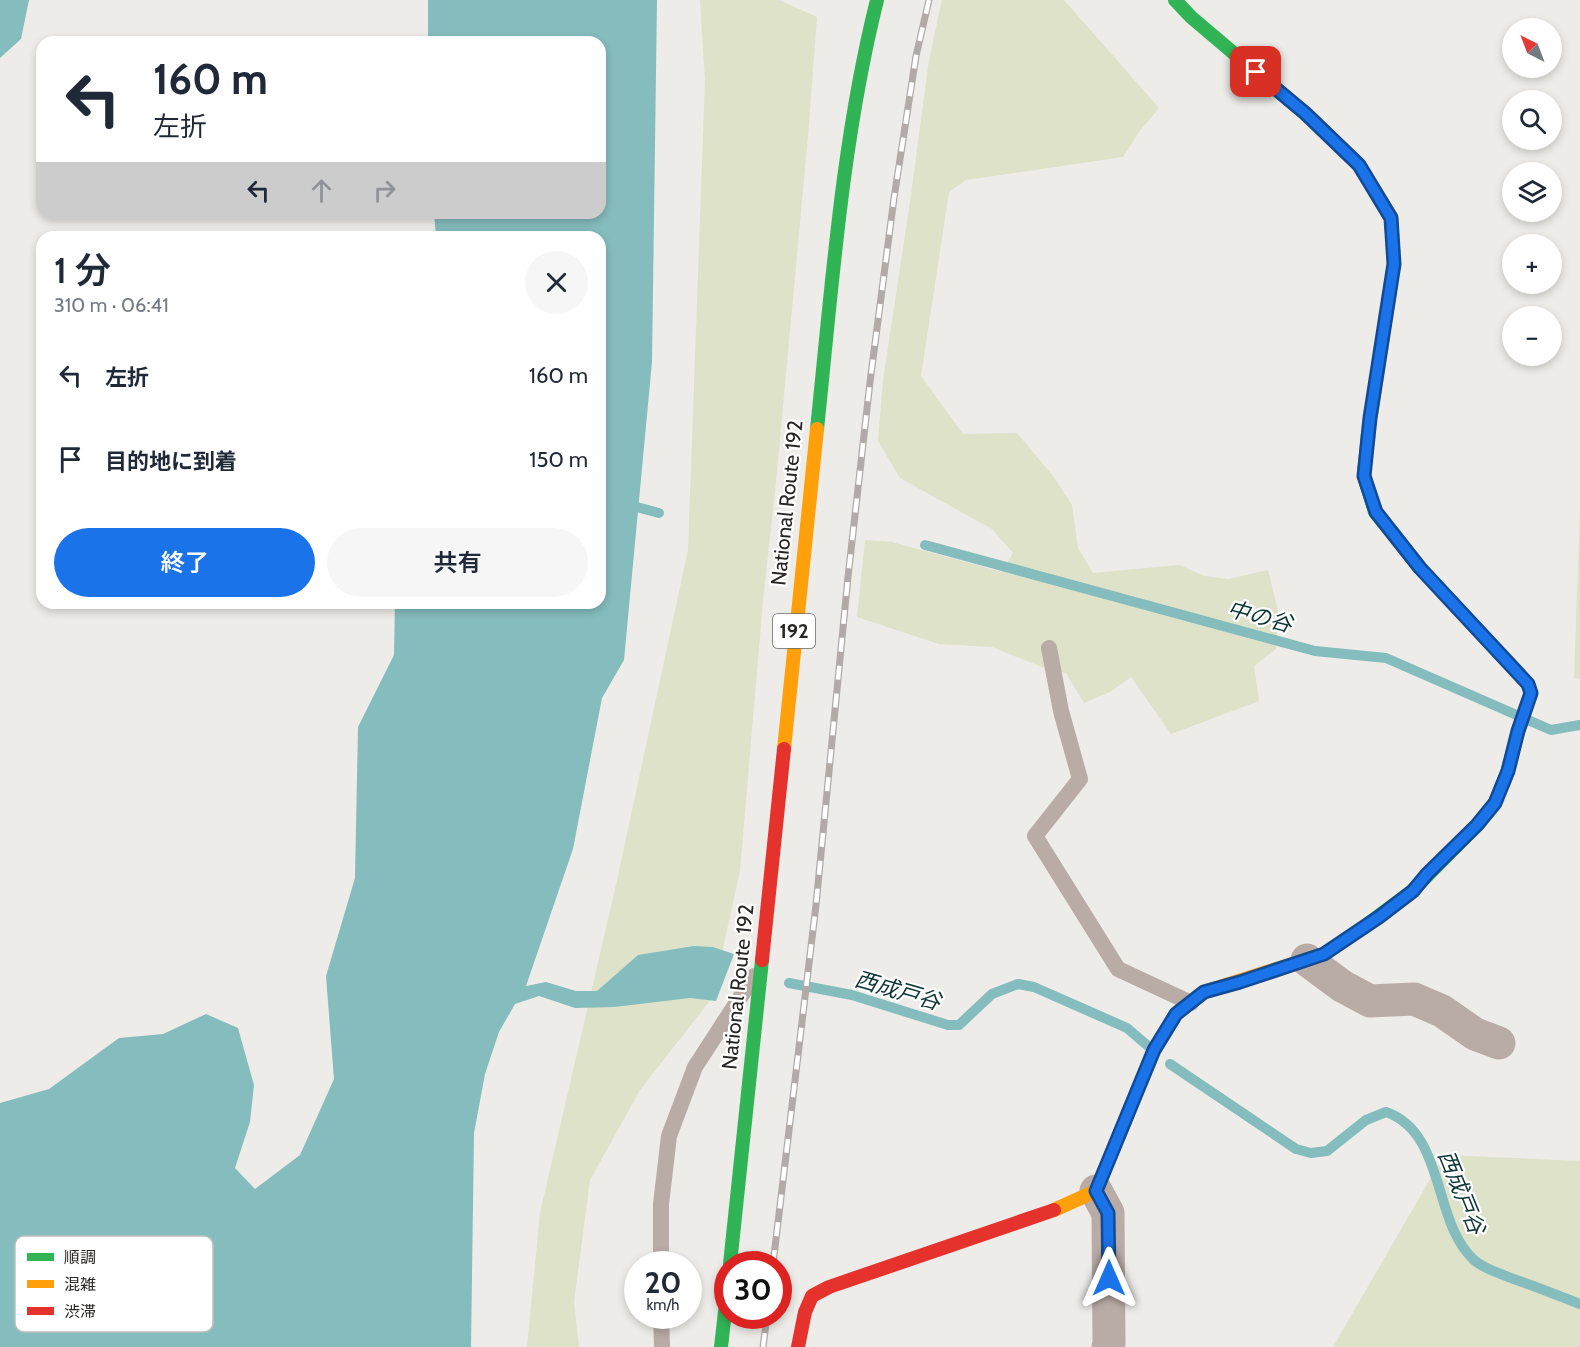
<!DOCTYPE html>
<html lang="ja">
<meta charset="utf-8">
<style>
:root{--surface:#fff;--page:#f6f6f7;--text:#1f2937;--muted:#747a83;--accent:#1a73e8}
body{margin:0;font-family:Cabin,"Noto Sans JP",sans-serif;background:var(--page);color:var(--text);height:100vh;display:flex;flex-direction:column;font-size:22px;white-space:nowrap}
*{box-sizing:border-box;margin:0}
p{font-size:20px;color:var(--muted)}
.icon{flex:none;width:33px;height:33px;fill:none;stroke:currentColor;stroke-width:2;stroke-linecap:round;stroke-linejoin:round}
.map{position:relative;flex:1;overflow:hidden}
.side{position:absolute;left:36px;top:231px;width:570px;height:378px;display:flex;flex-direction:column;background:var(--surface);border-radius:18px;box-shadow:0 3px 9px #0003}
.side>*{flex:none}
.banner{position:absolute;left:36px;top:36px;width:570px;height:183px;border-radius:18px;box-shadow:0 3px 9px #0003;background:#fff;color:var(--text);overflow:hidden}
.needle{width:39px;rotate:318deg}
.controls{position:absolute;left:1502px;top:18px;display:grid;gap:12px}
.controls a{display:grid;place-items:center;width:60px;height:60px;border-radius:50%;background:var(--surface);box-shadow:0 3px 9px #0003;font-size:30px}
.speed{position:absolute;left:624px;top:1251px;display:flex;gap:12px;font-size:30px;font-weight:700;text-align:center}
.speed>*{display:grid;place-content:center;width:78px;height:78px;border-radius:50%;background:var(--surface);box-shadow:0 3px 9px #0003;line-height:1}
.speed small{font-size:15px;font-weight:400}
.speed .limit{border:9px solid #d22;background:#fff;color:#111}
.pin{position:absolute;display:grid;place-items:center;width:51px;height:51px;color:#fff;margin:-26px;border-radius:12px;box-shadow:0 3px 9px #0006}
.me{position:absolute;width:66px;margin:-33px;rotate:0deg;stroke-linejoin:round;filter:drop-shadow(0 0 4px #0008)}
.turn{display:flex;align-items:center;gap:21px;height:126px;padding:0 18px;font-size:27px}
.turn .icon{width:78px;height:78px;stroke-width:2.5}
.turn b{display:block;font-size:42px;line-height:51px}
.lanes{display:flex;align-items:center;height:57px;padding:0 18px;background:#0003;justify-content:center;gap:30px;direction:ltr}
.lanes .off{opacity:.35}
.round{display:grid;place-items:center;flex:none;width:63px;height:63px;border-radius:32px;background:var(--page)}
.headline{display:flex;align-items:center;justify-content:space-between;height:102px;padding:0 18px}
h1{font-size:36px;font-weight:600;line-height:45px}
.button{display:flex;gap:12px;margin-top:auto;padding:12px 18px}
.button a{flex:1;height:69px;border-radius:36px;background:var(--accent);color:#fff;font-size:24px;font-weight:600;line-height:69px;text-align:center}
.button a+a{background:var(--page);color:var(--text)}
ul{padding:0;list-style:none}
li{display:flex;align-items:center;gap:18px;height:84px;padding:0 18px}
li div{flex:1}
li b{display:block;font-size:22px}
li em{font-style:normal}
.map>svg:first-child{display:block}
.green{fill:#dde2c9}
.water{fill:#85bcbd}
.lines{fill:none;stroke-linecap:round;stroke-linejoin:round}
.stream{stroke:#85bcbd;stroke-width:10}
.lane{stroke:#b9aba6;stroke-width:16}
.street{stroke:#b9aba6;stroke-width:33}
.fast{stroke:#30b455;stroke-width:14}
.slow{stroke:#ff9f0a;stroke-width:14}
.jam{stroke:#e5322d;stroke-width:14}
.rail-casing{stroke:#b2aaa7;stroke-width:7}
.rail{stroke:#fff;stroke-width:4.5;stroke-dasharray:14;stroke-linecap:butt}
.route-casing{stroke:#114b97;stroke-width:15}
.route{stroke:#1a73e8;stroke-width:10}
.labels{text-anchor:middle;stroke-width:4.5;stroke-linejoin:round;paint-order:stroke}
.shield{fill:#fff;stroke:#686866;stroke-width:1.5}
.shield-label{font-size:20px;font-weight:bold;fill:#282725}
.street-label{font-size:21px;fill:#282725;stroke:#fff}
.water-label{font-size:22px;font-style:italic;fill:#0e3537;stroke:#fff}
.key{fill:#fff;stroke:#bebebe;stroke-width:1.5}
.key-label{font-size:16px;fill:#282725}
</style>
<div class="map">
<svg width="1580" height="1347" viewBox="0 0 1580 1347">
<rect width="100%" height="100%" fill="#edece8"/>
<!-- green -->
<g class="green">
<polygon points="700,0 779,0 817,17 808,136 776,482 763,601 740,871 712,998 640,1090 590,1180 574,1302 579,1347 527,1347 540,1213 616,885 688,550 705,81"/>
<polygon points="942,0 1064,0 1159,108 1139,132 1123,157 966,180 949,192 921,376 963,434 1017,433 1053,476 1072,505 1078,548 1093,573 1179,565 1205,576 1228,579 1268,570 1278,611 1276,649 1254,666 1259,701 1171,734 1131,677 1110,692 1084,703 1066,673 1042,667 992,647 939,644 857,617 865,540 892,542 1002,572 1013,553 992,529 900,478 878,441 883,380 910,202 929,60"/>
<polygon points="1580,510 1580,679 1574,678"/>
<polygon points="1444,1155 1580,1161 1580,1347 1333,1347"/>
</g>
<!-- water -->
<g class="water">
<polygon points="0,0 29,0 21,39 0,58"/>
<polygon points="428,0 657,0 652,362 624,660 602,698 573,849 526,986 546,982 576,991 597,991 638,955 694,946 713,947 734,954 716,1001 690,998 614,1007 575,1008 539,996 515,1004 499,1032 485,1074 474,1133 471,1347 0,1347 0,1103 49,1089 119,1038 163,1034 206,1014 238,1028 254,1085 250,1122 235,1168 255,1189 300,1155 334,1079 326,976 355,878 358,727 394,655 395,603 600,603 600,237 436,237 434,213 600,213 600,42 428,42"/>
</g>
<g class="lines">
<!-- stream -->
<g class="stream">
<polyline points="600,497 659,513"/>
<polyline points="925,545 1315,651 1386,658 1551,730 1580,725"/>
<polyline points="789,983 852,995 948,1025 959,1025 992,994 1018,984 1034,987 1127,1028 1148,1046"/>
<path d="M1170,1064L1296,1149L1311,1153L1327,1151L1366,1120L1386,1112C1446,1133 1432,1222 1474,1260C1484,1269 1499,1273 1511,1278C1534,1286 1557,1295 1580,1304"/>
</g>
<!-- lane -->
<g class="lane">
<polyline points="1049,648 1061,711 1080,779 1035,836 1118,969 1191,1003"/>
<polyline points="661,1264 661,1204 669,1136 695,1067 754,976"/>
<polyline points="661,1316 662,1347"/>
</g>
<!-- street -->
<g class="street">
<polyline points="1307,960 1342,986 1370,1001 1414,999 1442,1011 1475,1034 1499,1043"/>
<polyline points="1096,1191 1108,1213 1109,1343 1108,1347"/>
</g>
<!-- fast -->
<g class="fast">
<polyline points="1175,0 1191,17 1316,123"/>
<path d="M817,429C832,286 842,140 877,0"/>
<polyline points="1365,926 1412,891 1477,825 1495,803 1508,770 1518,731 1531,693 1528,684 1420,568 1375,512 1364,476 1368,434"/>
<polyline points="730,1264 762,960"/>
<polyline points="721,1347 728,1285"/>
</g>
<!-- slow -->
<g class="slow">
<polyline points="1316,123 1359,165 1391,217 1394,264 1368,434"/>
<polyline points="784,749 817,429"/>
<polyline points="1054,1210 1096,1191 1154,1050 1176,1014 1204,992 1324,954 1365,926"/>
</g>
<!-- jam -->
<g class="jam">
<polyline points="762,960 784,749"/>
<polyline points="798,1347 805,1312 812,1296 829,1287 1054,1210"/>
</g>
<defs>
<g id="rail">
<polyline points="773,1264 816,905 848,577 870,382 894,198 916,56 929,0"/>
<polyline points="763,1347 767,1316"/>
</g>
</defs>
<!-- rail casing -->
<use href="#rail" class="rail-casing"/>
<!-- rail -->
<use href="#rail" class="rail"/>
</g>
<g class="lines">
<defs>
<polyline id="route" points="1109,1278 1108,1213 1096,1191 1154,1050 1176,1014 1204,992 1240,982 1324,954 1379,917 1413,891 1427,874 1477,825 1495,803 1508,771 1518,731 1531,693 1528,684 1420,568 1376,512 1364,476 1370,418 1394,264 1391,218 1359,165 1305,113 1256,72"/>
</defs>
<!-- route casing -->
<use href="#route" class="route-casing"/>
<!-- route -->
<use href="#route" class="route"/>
</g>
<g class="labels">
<!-- shield labels -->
<rect class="shield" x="773" y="614" width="42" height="34" rx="4.5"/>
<g class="shield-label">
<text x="794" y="638">192</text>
</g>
<!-- street labels -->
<g class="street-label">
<text transform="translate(787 503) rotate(-84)" y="7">National Route 192</text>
<text transform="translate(738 987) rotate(-84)" y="7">National Route 192</text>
</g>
<!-- water labels -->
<g class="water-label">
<text transform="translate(1260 616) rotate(15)" y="8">中の谷</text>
<text transform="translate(898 990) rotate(16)" y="8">西成戸谷</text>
<text transform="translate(1462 1192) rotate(68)" y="8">西成戸谷</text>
</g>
</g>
<!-- legend -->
<rect x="15" y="1236" width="198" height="96" rx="9" class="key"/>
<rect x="27" y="1253" width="27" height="8" fill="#30b455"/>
<rect x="27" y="1280" width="27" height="8" fill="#ff9f0a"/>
<rect x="27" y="1307" width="27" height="8" fill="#e5322d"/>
<g class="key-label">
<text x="64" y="1263">順調</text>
<text x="64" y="1290">混雑</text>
<text x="64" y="1317">渋滞</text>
</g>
</svg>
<div class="controls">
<a><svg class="needle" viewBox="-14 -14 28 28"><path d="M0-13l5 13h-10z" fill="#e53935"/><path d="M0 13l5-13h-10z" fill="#747a83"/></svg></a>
<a><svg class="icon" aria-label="search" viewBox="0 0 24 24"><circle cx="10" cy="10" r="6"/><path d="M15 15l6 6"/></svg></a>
<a><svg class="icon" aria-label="layers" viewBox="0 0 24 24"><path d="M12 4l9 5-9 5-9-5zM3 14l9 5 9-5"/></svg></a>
<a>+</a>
<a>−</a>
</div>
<div class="speed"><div>20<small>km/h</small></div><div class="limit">30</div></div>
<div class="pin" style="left:1256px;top:72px;background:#d93025"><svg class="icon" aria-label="arrive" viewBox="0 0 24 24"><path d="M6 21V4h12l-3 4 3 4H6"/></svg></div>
<svg class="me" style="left:1109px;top:1278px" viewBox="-20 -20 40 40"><path d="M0-17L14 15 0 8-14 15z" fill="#1a73e8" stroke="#fff" stroke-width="4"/></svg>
<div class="banner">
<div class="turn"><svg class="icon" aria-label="left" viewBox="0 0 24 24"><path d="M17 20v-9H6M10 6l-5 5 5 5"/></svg><div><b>160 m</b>左折</div></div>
<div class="lanes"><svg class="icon" aria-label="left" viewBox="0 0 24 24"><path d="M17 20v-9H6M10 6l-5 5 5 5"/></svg><svg class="icon off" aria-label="ahead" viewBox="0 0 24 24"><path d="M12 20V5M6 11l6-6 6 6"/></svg><svg class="icon off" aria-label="right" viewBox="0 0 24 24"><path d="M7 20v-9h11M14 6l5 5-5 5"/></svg></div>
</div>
<section class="side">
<div class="headline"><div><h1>1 分</h1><p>310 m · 06:41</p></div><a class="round"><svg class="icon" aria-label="close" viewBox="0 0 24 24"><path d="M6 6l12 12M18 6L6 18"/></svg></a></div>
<ul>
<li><svg class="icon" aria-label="left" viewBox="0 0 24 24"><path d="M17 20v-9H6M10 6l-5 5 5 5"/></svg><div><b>左折</b></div><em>160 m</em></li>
<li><svg class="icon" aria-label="arrive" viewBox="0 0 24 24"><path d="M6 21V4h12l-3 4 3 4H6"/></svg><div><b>目的地に到着</b></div><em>150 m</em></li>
</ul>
<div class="button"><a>終了</a><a>共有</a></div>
</section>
</div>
